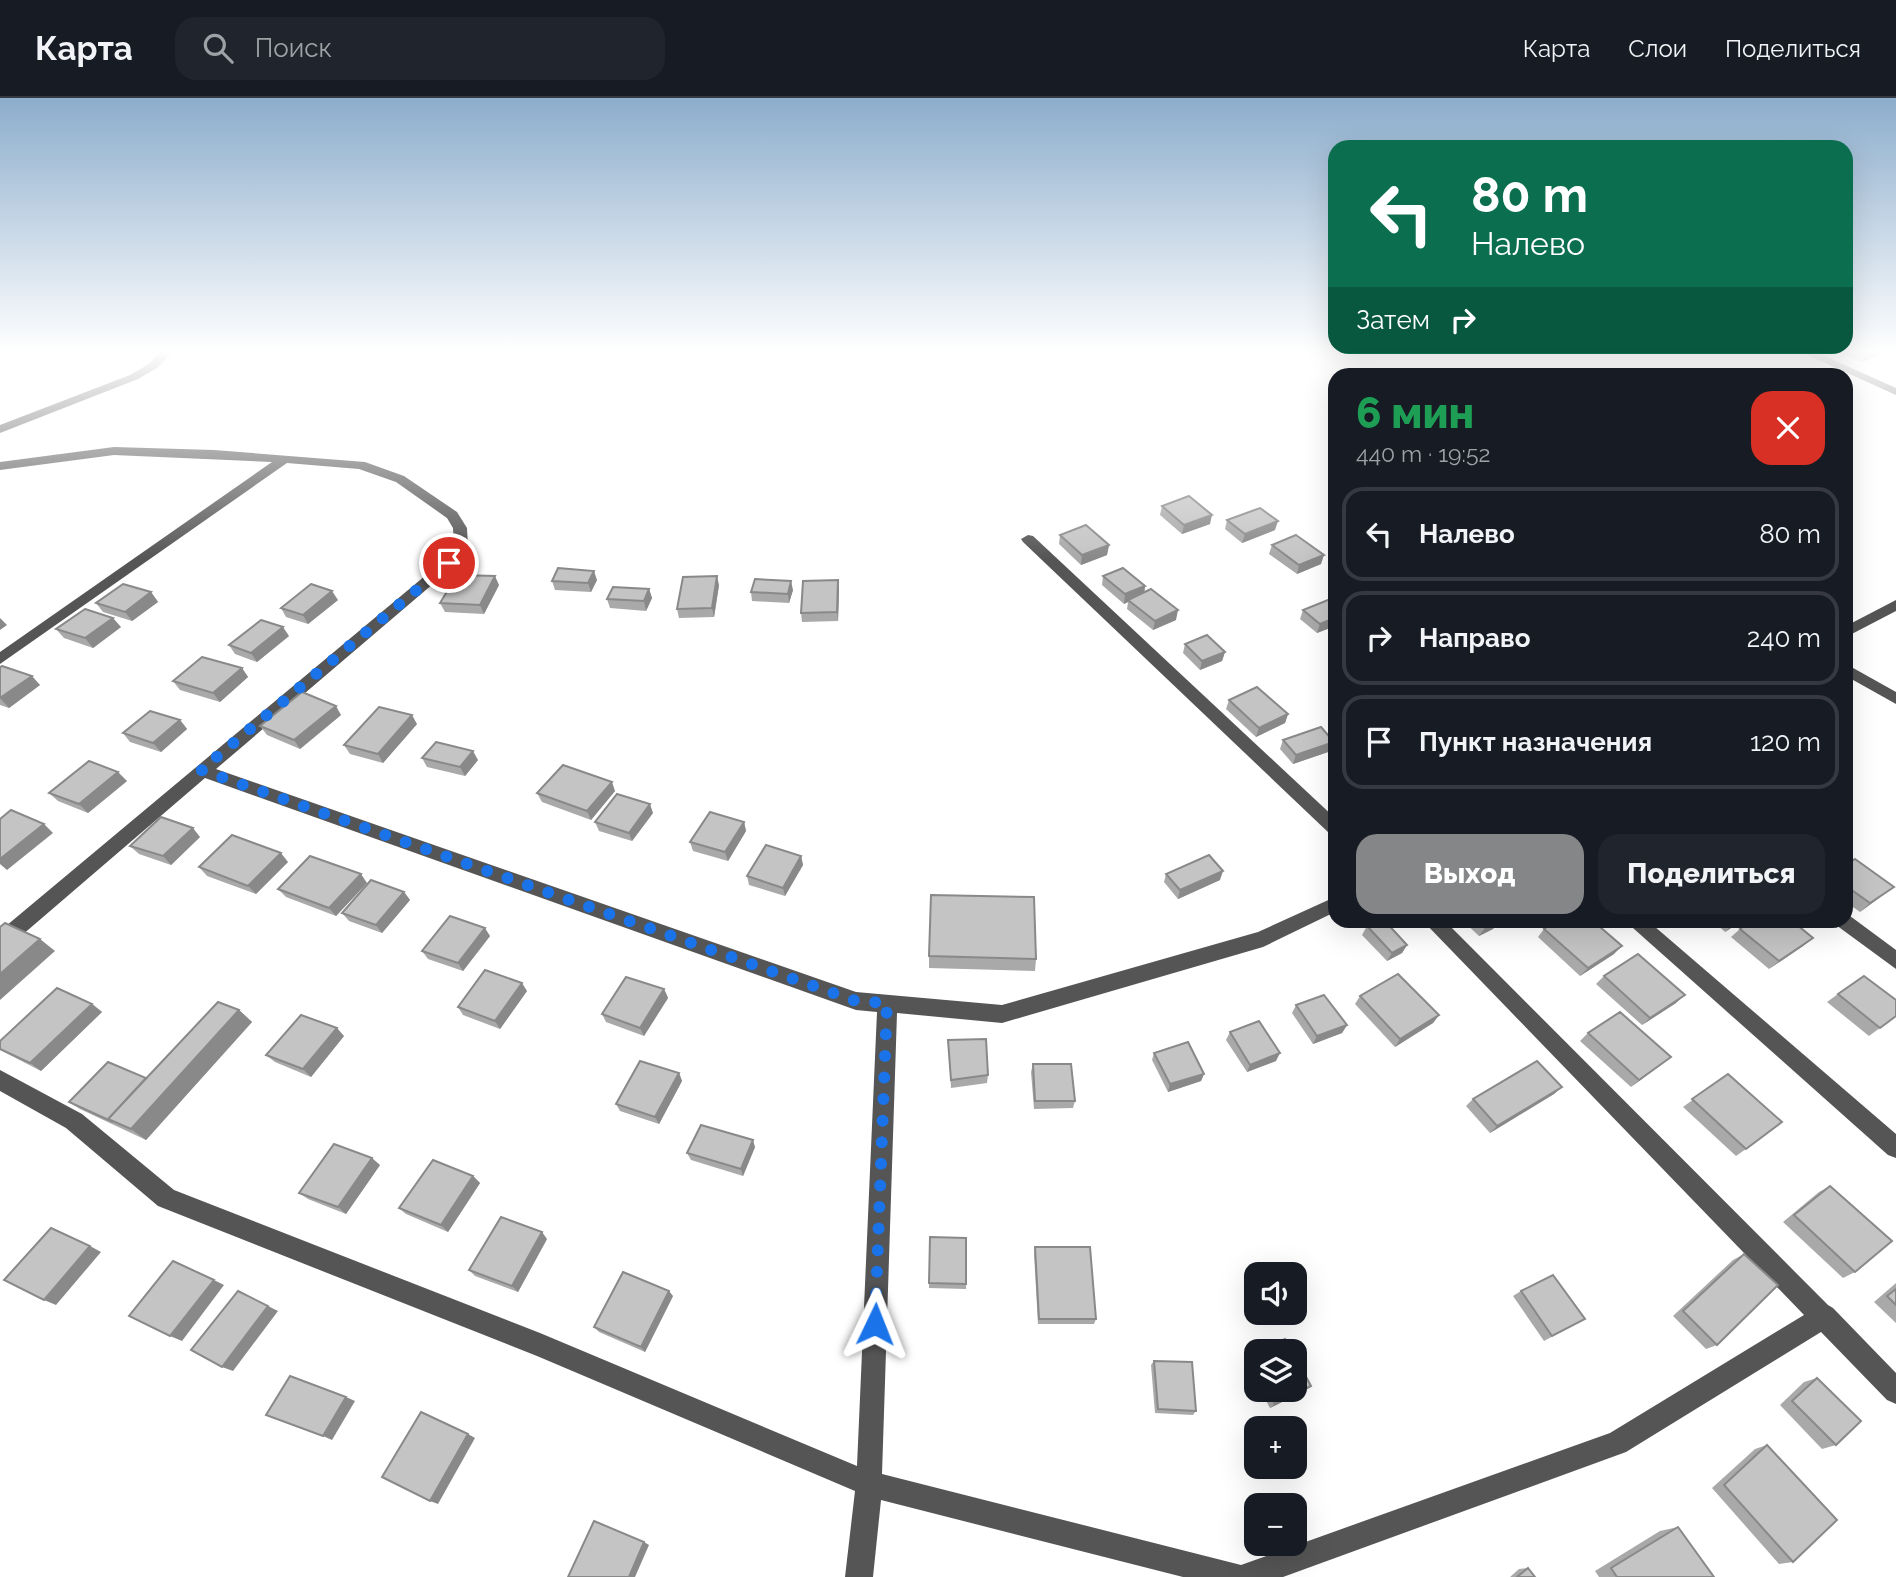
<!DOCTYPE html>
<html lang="ru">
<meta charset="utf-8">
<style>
:root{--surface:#171b24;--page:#20242c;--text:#f1f3f6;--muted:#9ea1a6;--line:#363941;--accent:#858687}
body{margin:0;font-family:Raleway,sans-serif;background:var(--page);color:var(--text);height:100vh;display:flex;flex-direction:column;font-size:26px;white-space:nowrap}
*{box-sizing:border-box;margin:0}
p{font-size:23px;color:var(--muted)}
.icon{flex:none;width:38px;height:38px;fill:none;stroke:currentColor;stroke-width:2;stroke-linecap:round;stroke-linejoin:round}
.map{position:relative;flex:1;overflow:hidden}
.panel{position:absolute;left:1328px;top:270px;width:525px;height:560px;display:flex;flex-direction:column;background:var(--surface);border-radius:21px;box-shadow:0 7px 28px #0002}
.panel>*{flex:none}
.banner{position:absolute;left:1328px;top:42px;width:525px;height:214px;border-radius:21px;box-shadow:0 7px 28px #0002;background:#0b6e4f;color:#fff;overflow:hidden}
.tools{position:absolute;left:1244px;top:1164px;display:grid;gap:14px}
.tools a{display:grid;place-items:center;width:63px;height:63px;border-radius:14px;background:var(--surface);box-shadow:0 7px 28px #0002;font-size:35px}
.pin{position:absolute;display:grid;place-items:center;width:60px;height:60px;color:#fff;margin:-30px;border:4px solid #fff;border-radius:50%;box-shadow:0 2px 7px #0007}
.me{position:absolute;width:77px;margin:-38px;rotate:2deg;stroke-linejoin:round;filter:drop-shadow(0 0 5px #0008)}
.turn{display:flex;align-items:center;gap:24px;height:147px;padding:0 28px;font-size:32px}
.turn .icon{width:91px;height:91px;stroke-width:2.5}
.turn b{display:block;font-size:49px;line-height:60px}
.then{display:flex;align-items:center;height:66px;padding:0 28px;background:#0003;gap:14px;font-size:26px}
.round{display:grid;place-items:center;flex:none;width:74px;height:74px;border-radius:21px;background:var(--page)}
.headline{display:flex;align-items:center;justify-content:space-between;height:119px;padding:0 28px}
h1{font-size:42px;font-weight:800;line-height:52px;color:#1e9e55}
.cta{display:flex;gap:14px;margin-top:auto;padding:14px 28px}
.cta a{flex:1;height:80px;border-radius:21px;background:var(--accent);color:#fff;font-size:28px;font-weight:800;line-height:80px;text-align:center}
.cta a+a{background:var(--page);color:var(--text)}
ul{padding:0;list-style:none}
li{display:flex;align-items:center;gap:21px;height:94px;margin:0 14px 10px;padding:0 14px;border:4px solid var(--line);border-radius:21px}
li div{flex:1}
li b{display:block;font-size:26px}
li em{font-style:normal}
header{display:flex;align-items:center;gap:42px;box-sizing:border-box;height:98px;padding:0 35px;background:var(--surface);border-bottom:2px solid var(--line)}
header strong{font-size:33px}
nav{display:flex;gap:38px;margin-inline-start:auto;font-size:24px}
.search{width:490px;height:63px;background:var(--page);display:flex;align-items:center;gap:18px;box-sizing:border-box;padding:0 24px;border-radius:21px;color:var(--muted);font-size:26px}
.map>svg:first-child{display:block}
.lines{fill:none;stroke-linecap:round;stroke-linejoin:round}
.minor{fill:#555;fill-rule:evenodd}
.wall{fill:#a9a9a9}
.shaded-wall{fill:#898989}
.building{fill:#c4c4c4;stroke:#898989;stroke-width:2}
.route{stroke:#1a73e8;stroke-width:12;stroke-dasharray:0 21.6}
</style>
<header>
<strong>Карта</strong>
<div class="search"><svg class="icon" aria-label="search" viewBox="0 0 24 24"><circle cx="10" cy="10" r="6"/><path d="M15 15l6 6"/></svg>Поиск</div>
<nav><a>Карта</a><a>Слои</a><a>Поделиться</a></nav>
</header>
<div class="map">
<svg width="1896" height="1479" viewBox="0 0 1896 1479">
<rect width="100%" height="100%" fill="#fff"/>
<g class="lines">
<!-- minor -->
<g class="minor">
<polygon points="160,254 172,254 157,270 138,281 0,335 0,327 130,277 149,266"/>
<polygon points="1801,254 1816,254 1896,290 1896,297"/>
<polygon points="114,349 214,352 365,364 404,378 457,414 467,430 468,449 454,468 216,671 856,894 1002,907 1258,834 1335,799 1335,814 1263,849 1002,925 897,915 882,1376 1241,1467 1610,1335 1804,1217 1422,822 1444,822 1828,1207 1833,1210 1896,1275 1896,1306 1887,1302 1821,1234 1626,1354 1283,1479 1183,1479 881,1402 873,1479 845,1479 855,1393 537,1258 158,1108 66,1030 0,993 0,972 82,1016 174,1092 540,1235 857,1368 877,914 856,912 205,680 7,850 0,852 0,833 444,462 454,449 453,430 447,420 396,384 359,371 287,365 0,566 0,554 272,364 114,357 0,372 0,364"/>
<polygon points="1028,437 1033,438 1335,720 1335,737 1329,735 1023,444 1021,441"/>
<polygon points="1896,502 1896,513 1846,539 1846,528"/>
<polygon points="1846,566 1896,594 1896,606 1846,578"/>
<polygon points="1846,815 1896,852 1896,871 1836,827 1834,822 1846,822"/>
<polygon points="1624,822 1647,822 1896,1036 1896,1060 1888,1057"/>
</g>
</g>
<!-- wall -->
<g class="wall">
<polygon points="1840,254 1880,254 1879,257 1862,264"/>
<polygon points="1162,408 1210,426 1182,436 1160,417"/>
<polygon points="1227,422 1275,432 1242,445 1225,431"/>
<polygon points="1060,437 1109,447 1107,457 1081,467 1059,446"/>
<polygon points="1272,447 1321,466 1297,476 1269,456"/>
<polygon points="1103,478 1145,488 1144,495 1176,522 1153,532 1127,511 1128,504 1124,506 1102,487"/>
<polygon points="597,482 591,494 555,492 552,483"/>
<polygon points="838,482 839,492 838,523 802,524 801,515"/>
<polygon points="499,487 484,516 445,514 440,505"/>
<polygon points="719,487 714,519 679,520 677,511"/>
<polygon points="649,491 652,500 646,513 610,510 607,501"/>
<polygon points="793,492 789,505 752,503 751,494"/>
<polygon points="151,494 158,504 132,523 103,514 96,505"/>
<polygon points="338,502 308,526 286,519 281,510"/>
<polygon points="1335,502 1335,528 1317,535 1300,521 1303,512"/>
<polygon points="121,529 93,550 64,540 56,531"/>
<polygon points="289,538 257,564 235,556 229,547"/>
<polygon points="1185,546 1225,554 1222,563 1200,572 1183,555"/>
<polygon points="0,569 40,587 9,610 0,607"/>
<polygon points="242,570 248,579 220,604 180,592 173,583"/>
<polygon points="1229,602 1288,616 1285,625 1256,639 1226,611"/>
<polygon points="341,617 300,651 267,637 260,628"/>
<polygon points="180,622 187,631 161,654 130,644 123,635"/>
<polygon points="417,626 383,665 350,656 344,647"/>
<polygon points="1283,642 1334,644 1331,653 1293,666 1280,651"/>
<polygon points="422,660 478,662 465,678 427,669"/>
<polygon points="127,683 88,715 58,703 49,695"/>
<polygon points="615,693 591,722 542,704 537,695"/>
<polygon points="653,715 632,743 599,733 595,724"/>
<polygon points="744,724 746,733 728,763 693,753 690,744"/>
<polygon points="200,739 171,767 139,756 130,748"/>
<polygon points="801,758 803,767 785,798 749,787 747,778"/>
<polygon points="288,764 256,796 207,778 199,769"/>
<polygon points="1846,767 1883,797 1860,814 1846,804"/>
<polygon points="1166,776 1220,782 1178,801 1164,784"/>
<polygon points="367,785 336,818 286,799 278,791"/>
<polygon points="404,794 410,802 382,835 349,823 342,815"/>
<polygon points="1462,822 1499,822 1493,831 1479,838"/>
<polygon points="1712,822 1743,822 1725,834"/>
<polygon points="1367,828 1407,847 1402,855 1387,863 1362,837"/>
<polygon points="1544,831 1614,856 1580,878 1538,839"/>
<polygon points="1740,831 1813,840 1803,848 1769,871 1731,839"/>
<polygon points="490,838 463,873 428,861 422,853"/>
<polygon points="929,858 1036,861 1035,873 929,870"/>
<polygon points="1604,878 1676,905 1642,927 1596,886"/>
<polygon points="664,891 668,900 644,938 606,924 602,916"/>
<polygon points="527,893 500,931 463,917 458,909"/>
<polygon points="1838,896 1896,918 1869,938 1827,904"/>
<polygon points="1360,898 1439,917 1433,925 1395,949 1355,906"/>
<polygon points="92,906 102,914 41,973 0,952 0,943"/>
<polygon points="1296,907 1347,927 1342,935 1313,946 1292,915"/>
<polygon points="239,912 252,924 146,1042 80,1011 69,1004 146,980"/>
<polygon points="1230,934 1276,963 1247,974 1226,942"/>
<polygon points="1588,935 1671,959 1631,989 1580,943"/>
<polygon points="344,938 311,979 275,964 266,957"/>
<polygon points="948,942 988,977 987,985 951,990"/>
<polygon points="1154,955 1204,976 1201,983 1168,994 1152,962"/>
<polygon points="1033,966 1075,1003 1073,1010 1034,1011 1031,974"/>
<polygon points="679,975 682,983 659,1026 620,1013 616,1006"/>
<polygon points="1728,976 1746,1051 1736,1058 1683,1009"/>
<polygon points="1562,989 1554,996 1490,1035 1466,1008 1473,1001"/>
<polygon points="755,1049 743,1078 691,1062 687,1055"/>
<polygon points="380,1067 346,1116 308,1101 299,1095"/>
<polygon points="473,1078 480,1085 448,1134 406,1116 399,1110"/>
<polygon points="1830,1088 1855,1174 1843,1180 1783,1124 1819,1094"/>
<polygon points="966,1140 966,1191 929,1190 929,1185"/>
<polygon points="547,1141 518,1194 475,1178 469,1172"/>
<polygon points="1035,1149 1096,1221 1094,1226 1038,1226 1034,1155"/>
<polygon points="1744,1156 1717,1247 1706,1251 1673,1218 1733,1162"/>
<polygon points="1896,1185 1896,1225 1874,1204"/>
<polygon points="1521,1193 1585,1221 1544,1243 1513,1198"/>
<polygon points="673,1198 645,1254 599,1234 594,1229"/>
<polygon points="1256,1254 1256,1285 1245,1262 1249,1257"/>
<polygon points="1154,1263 1196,1313 1193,1317 1155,1315 1151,1267"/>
<polygon points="1817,1280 1836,1347 1822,1351 1780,1307 1804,1284"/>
<polygon points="1311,1288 1306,1292 1270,1310 1260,1292 1295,1292"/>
<polygon points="1767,1347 1793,1464 1779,1466 1712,1390 1755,1351"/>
<polygon points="1678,1429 1714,1479 1599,1479 1595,1473 1660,1433"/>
<polygon points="1528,1470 1535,1479 1510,1479 1519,1471"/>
</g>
<!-- shaded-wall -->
<g class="shaded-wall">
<polygon points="1869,254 1880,254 1879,257 1862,264"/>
<polygon points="1212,417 1210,426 1182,436 1184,427"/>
<polygon points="1278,423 1275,432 1242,445 1245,436"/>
<polygon points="1109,447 1107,457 1081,467 1082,457"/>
<polygon points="1324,457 1321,466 1297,476 1299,467"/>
<polygon points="594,473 597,482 591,494 588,485"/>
<polygon points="495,478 499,487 484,516 480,507"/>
<polygon points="717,478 719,487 714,519 712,510"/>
<polygon points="838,482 839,492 838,523 837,514"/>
<polygon points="791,483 793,492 789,505 788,496"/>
<polygon points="1145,488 1144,497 1128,502 1128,504 1124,506 1125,496"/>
<polygon points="649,491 652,500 646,513 644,503"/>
<polygon points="332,493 338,502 308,526 303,517"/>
<polygon points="151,494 158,504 132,523 125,514"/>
<polygon points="1178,512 1176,522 1153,532 1155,523"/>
<polygon points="0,520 7,527 0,532"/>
<polygon points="113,520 121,529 93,550 85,540"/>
<polygon points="1335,520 1335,528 1317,535 1320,526"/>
<polygon points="283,529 289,538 257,564 251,555"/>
<polygon points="1225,554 1222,563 1200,572 1202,563"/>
<polygon points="242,570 248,579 220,604 213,595"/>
<polygon points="32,578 40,587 9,610 0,600"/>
<polygon points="336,608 341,617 300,651 294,642"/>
<polygon points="1288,616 1285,625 1256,639 1259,630"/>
<polygon points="412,617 417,626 383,665 378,656"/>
<polygon points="180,622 187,631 161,654 153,645"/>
<polygon points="1334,644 1331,653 1293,666 1296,657"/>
<polygon points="473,653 478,662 465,678 460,669"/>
<polygon points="118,674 127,683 88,715 79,706"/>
<polygon points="612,684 615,693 591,722 587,713"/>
<polygon points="650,706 653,715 632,743 629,735"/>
<polygon points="744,724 746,733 728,763 725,754"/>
<polygon points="44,726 53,735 7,772 0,766 0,761"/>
<polygon points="193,730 200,739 171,767 163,758"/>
<polygon points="281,755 288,764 256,796 248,788"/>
<polygon points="801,758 803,767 785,798 783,790"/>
<polygon points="1223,773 1220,782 1178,801 1180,792"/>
<polygon points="361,776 367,785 336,818 329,810"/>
<polygon points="1894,789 1883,797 1860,814 1870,805"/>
<polygon points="404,794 410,802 382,835 376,827"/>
<polygon points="1499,822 1493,831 1479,838 1485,830"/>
<polygon points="1739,822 1743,822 1725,834 1734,825"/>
<polygon points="485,830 490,838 463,873 458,865"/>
<polygon points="1813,840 1803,848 1769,871 1779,863"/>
<polygon points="40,841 55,853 0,902 0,876"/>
<polygon points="1407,847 1402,855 1387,863 1392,855"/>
<polygon points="1622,848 1614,856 1580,878 1588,870"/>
<polygon points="522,885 527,893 500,931 495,923"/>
<polygon points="664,891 668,900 644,938 640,930"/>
<polygon points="1685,897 1676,905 1642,927 1650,920"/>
<polygon points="92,906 102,914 41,973 30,965"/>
<polygon points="239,912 252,924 146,1042 131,1031"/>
<polygon points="1439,917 1433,925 1395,949 1400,941"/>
<polygon points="1347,927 1342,935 1313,946 1317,938"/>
<polygon points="337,930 344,938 311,979 303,971"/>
<polygon points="1280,955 1276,963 1247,974 1250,967"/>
<polygon points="1671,959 1662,966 1631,989 1639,982"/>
<polygon points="679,975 682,983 659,1026 655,1019"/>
<polygon points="1204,976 1201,983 1168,994 1170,986"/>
<polygon points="1562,989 1554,996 1490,1035 1497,1028"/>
<polygon points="753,1042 755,1049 743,1078 741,1071"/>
<polygon points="372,1060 380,1067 346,1116 338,1109"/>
<polygon points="473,1078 480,1085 448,1134 441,1127"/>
<polygon points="542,1134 547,1141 518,1194 512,1188"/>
<polygon points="90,1148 101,1154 56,1207 44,1202"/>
<polygon points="214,1182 224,1187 182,1243 170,1238"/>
<polygon points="669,1193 673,1198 645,1254 641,1249"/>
<polygon points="268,1208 278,1213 233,1273 222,1269"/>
<polygon points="1311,1288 1306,1292 1270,1310 1275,1306"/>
<polygon points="346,1299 355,1303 332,1342 323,1338"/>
<polygon points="468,1336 475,1340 438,1406 430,1403"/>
<polygon points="644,1444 649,1447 635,1479 629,1479"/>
</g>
<!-- building -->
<g class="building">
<polygon points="1189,398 1212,417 1184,427 1162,408"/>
<polygon points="1260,410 1278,423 1245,436 1227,422"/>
<polygon points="1086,427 1109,447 1082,457 1060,437"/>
<polygon points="1296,437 1324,457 1299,467 1272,447"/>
<polygon points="558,470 594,473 588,485 552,483"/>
<polygon points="1123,470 1145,488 1125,496 1103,478"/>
<polygon points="457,477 495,478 480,507 440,505"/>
<polygon points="717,478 712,510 677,511 683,479"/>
<polygon points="755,481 791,483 788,496 751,494"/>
<polygon points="838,482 837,514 801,515 803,483"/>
<polygon points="123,486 151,494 125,514 96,505"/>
<polygon points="311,486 332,493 303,517 281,510"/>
<polygon points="613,489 649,491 644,503 607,501"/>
<polygon points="1151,491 1178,512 1155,523 1128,502"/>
<polygon points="1333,500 1335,502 1335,520 1320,526 1303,512"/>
<polygon points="85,511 113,520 85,540 56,531"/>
<polygon points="261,522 283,529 251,555 229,547"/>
<polygon points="1207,537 1225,554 1202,563 1185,546"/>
<polygon points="202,559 242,570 213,595 173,583"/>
<polygon points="2,568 32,578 0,600 0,569"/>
<polygon points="1257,589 1288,616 1259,630 1229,602"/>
<polygon points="302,594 336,608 294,642 260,628"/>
<polygon points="379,609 412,617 378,656 344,647"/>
<polygon points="150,613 180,622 153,645 123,635"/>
<polygon points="1321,629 1334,644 1296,657 1283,642"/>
<polygon points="436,644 473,653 460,669 422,660"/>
<polygon points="89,663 118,674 79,706 49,695"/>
<polygon points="563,667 612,684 587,713 537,695"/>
<polygon points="617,696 650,706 629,735 595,724"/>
<polygon points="11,712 44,726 0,761 0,721"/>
<polygon points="710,714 744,724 725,754 690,744"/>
<polygon points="161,719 193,730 163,758 130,748"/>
<polygon points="232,737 281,755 248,788 199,769"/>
<polygon points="766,747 801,758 783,790 747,778"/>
<polygon points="1209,757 1223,773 1180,792 1166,776"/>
<polygon points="310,758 361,776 329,810 278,791"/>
<polygon points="1855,761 1894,789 1870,805 1846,788 1846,767"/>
<polygon points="371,782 404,794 376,827 342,815"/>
<polygon points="931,797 1034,799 1036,861 929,858"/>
<polygon points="450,818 485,830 458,865 422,853"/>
<polygon points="1378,822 1384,822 1407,847 1392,855 1367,828"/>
<polygon points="1477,822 1499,822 1485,830"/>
<polygon points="1558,822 1592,822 1622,848 1588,870 1544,831"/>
<polygon points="1753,822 1791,822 1813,840 1779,863 1740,831"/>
<polygon points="5,825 40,841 0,876 0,829"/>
<polygon points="1638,856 1685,897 1650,920 1604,878"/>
<polygon points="485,872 522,885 495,923 458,909"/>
<polygon points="1398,876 1439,917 1400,941 1360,898"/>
<polygon points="1864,878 1896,902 1896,918 1880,930 1838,896"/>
<polygon points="626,879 664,891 640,930 602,916"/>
<polygon points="57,890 92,906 30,965 0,951 0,943"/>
<polygon points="1324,897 1347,927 1317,938 1296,907"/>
<polygon points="218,904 239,912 131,1031 108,1021"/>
<polygon points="1620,914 1671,959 1639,982 1588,935"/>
<polygon points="301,917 337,930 303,971 266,957"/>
<polygon points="1259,923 1280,955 1250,967 1230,934"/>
<polygon points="986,941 988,977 951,982 948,942"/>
<polygon points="1188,944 1204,976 1170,986 1154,955"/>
<polygon points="640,963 679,975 655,1019 616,1006"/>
<polygon points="1537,963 1562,989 1497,1028 1473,1001"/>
<polygon points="108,964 146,980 108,1021 113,1024 69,1004"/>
<polygon points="1033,966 1071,966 1075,1003 1035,1003"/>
<polygon points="1728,976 1782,1024 1746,1051 1692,1001"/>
<polygon points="701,1027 753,1042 741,1071 687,1055"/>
<polygon points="334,1046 372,1060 338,1109 299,1095"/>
<polygon points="433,1062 473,1078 441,1127 399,1110"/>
<polygon points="1830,1088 1892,1143 1855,1174 1794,1117"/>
<polygon points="501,1119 542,1134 512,1188 469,1172"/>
<polygon points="51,1130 90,1148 44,1202 4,1182"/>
<polygon points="930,1139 966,1140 966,1186 929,1185"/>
<polygon points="1035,1149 1090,1149 1096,1221 1039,1221"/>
<polygon points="1744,1156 1778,1187 1717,1247 1683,1213"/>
<polygon points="173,1163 214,1182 170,1238 129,1218"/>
<polygon points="623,1174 669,1193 641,1249 594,1229"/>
<polygon points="1553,1177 1585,1221 1552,1238 1521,1193"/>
<polygon points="1896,1191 1896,1207 1887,1198"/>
<polygon points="238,1193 268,1208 222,1269 191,1252"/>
<polygon points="1285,1241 1292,1253 1258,1253"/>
<polygon points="1256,1254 1256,1272 1249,1257"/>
<polygon points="1295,1258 1311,1288 1275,1306 1267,1292 1295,1292"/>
<polygon points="1154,1263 1192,1264 1196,1313 1158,1311"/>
<polygon points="290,1278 346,1299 323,1338 266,1317"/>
<polygon points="1817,1280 1861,1323 1836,1347 1792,1303"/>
<polygon points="421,1314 468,1336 430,1403 382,1379"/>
<polygon points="1767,1347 1837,1422 1793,1464 1724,1387"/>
<polygon points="594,1423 644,1444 629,1479 568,1479"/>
<polygon points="1678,1429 1714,1479 1617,1479 1611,1470"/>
<polygon points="1528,1470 1535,1479 1517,1479"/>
</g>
<!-- sky -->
<linearGradient id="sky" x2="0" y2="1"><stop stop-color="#8cadcc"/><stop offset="0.55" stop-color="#fff"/><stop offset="1" stop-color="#fff" stop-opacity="0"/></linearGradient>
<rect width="1896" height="461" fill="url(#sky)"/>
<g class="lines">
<!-- route -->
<polyline class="route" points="449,465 201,672 856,903 887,905 875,1226"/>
</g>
</svg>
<div class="tools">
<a><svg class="icon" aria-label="sound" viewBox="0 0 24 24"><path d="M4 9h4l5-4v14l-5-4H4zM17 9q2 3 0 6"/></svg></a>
<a><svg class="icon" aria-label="layers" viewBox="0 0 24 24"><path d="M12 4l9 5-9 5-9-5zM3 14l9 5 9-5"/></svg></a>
<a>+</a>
<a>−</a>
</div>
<div class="pin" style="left:449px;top:465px;background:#d93025"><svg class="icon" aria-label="arrive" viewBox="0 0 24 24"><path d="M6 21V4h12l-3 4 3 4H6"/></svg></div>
<svg class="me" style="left:875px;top:1226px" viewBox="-20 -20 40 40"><path d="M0-17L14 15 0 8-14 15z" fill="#1a73e8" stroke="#fff" stroke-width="4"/></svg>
<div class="banner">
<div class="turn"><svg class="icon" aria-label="left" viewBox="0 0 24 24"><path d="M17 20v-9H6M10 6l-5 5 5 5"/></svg><div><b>80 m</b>Налево</div></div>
<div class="then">Затем<svg class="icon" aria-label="right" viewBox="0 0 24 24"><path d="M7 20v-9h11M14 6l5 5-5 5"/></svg></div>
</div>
<section class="panel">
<div class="headline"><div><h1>6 мин</h1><p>440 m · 19:52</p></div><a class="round" style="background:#d93025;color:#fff"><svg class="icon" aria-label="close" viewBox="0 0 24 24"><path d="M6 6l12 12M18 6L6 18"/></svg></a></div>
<ul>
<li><svg class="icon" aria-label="left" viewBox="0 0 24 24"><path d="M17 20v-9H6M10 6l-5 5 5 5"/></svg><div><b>Налево</b></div><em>80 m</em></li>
<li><svg class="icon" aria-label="right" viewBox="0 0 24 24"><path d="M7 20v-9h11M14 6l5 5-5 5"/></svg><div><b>Направо</b></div><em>240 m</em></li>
<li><svg class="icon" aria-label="arrive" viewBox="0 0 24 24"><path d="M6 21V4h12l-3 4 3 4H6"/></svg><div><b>Пункт назначения</b></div><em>120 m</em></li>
</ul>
<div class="cta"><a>Выход</a><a>Поделиться</a></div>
</section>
</div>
